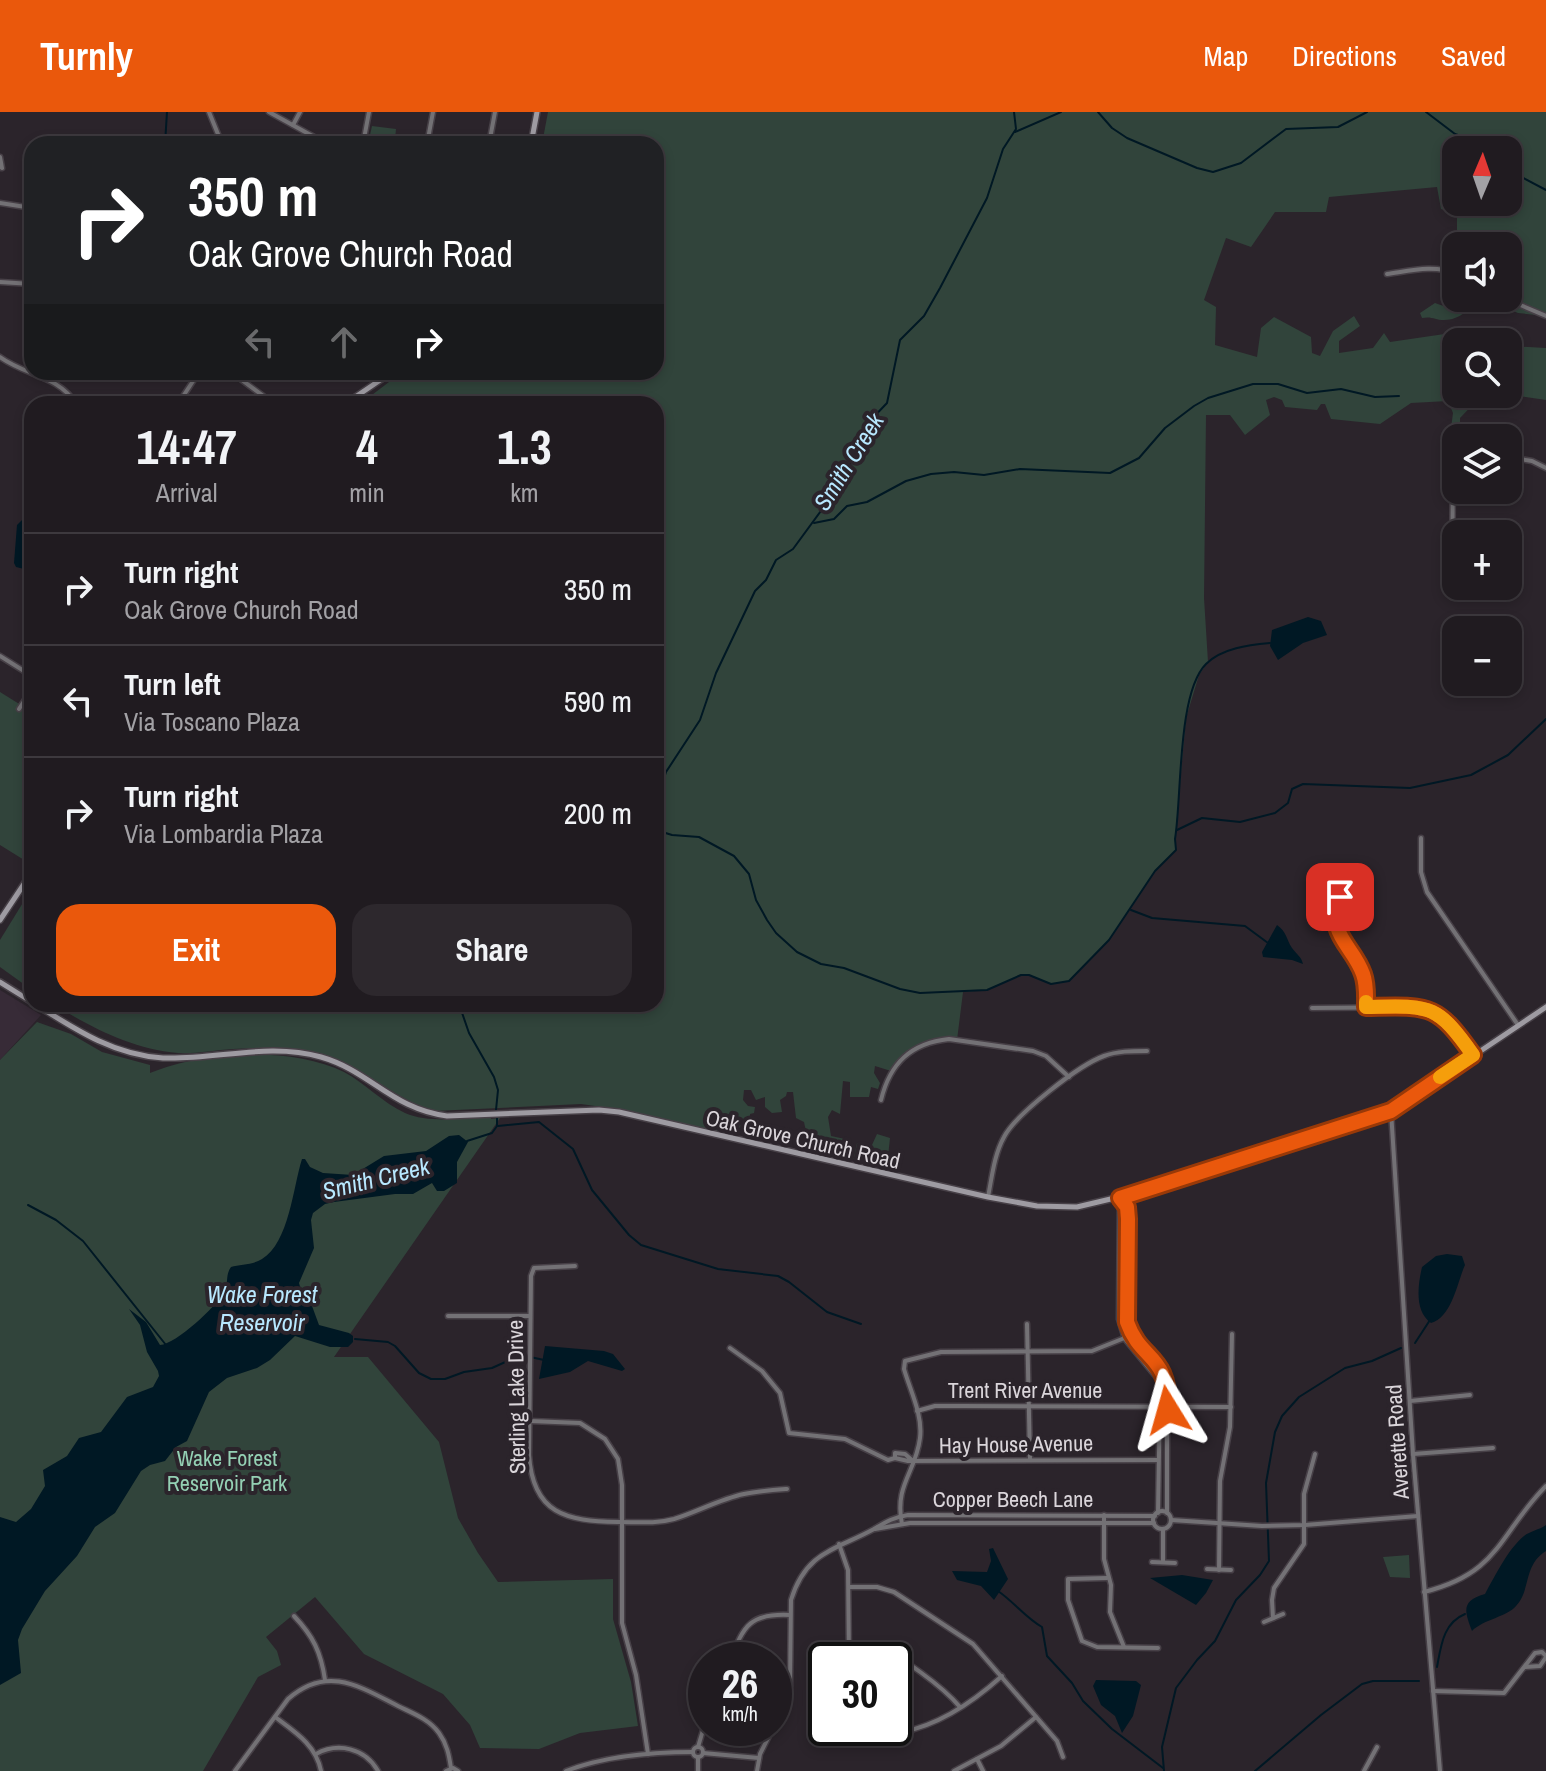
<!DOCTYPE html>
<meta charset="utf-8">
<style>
:root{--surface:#201b20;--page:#2d282d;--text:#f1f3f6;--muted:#a2a1a5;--line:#3d393e;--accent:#ea580c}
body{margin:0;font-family:"Archivo Narrow",sans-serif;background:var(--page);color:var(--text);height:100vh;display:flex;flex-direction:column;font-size:30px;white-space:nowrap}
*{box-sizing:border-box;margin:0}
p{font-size:26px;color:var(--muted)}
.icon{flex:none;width:44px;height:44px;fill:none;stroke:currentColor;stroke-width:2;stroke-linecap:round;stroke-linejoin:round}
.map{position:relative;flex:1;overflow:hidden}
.panel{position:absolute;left:24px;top:284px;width:640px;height:616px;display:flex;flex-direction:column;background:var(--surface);border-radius:24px;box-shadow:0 4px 12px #0003,0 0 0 2px var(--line)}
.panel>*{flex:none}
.banner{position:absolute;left:24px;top:24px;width:640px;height:244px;border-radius:24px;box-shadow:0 4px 12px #0003,0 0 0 2px var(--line);background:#202124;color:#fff;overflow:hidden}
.needle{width:52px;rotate:2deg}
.controls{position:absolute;left:1442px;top:24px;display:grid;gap:16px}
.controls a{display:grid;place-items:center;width:80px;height:80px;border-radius:16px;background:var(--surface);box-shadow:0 4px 12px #0003,0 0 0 2px var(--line);font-size:40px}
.speed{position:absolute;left:688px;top:1530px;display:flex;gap:16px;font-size:40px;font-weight:700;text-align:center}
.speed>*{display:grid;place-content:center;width:104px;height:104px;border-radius:50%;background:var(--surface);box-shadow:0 4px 12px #0003,0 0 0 2px var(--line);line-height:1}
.speed small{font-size:20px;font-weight:400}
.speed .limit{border:4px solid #111;border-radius:12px;background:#fff;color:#111}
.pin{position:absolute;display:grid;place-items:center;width:68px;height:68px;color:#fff;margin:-34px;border-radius:16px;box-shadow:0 4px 12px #0006}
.me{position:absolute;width:88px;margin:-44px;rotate:352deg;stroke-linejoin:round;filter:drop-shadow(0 0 6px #0008)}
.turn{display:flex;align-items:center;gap:28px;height:168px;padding:0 32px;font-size:36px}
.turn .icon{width:104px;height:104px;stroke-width:2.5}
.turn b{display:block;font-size:56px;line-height:68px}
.lanes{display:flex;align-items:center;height:76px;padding:0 32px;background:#0003;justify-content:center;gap:40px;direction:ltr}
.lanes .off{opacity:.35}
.eta{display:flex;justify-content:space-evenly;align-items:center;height:136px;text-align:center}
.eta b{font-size:48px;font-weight:700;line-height:56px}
.cta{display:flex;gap:16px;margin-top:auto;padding:16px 32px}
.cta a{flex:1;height:92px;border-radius:24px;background:var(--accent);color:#fff;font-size:32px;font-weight:700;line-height:92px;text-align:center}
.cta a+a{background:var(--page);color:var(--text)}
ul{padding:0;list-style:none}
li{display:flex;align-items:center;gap:24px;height:112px;padding:0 32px;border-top:2px solid var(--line)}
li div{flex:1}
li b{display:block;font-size:30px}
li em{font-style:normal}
header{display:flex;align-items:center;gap:48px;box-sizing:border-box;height:112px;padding:0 40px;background:var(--accent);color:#fff}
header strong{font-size:38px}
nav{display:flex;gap:44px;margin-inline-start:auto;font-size:28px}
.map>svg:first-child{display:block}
.built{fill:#372b37}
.green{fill:#31443b;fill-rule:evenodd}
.water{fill:#001824}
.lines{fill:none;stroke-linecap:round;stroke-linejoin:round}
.stream{stroke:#001824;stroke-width:2}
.minor-casing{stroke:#474047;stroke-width:7}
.tertiary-casing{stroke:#474047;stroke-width:7}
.secondary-casing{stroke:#474047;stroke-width:8}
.minor{stroke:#737175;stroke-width:4}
.tertiary{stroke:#737175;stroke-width:4}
.secondary{stroke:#9e9ba2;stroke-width:5}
.route-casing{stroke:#983908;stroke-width:20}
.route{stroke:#ea580c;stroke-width:14}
.slow{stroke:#f59e0b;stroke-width:14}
.labels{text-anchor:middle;stroke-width:8;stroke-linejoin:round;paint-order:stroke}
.street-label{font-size:22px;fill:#dad5da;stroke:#2b242b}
.park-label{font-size:22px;fill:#94d0b4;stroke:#2b242b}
.water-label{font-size:24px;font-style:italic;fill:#b8e8ff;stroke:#2b242b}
</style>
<header>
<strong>Turnly</strong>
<nav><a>Map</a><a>Directions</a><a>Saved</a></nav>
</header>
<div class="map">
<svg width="1546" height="1659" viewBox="0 0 1546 1659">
<rect width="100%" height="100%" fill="#2b242b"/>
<!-- built -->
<polygon class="built" points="0,878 41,903 0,948"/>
<!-- green -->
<g class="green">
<path d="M548,0H1546V204L1518,201L1484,186H1508V134H1457V101L1441,97L1437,75L1329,85L1326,100H1275L1251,135L1226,126L1204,188L1216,195L1215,233L1257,245L1261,216L1274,205L1311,225L1312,241L1320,244L1333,219L1354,204L1360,214L1339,229V241L1373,236L1384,221L1390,230L1465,219L1498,230H1456V282H1483L1460,306V321L1456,330L1450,324L1453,301L1448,289L1411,291L1380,312L1331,307L1325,292H1321L1317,298L1285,295L1282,288L1274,285L1266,288L1270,303L1245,323L1230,303H1206L1204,486L1208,550L1199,563L1186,606L1175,727L1176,738L1155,759L1109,828L1069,869L1051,872L1029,863H1021L987,878L963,880L957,928C929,925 910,941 891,959L875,954L874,961L880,971L878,977L871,975L869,985H850V970L843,969L840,1002L832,998L828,1005L831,1024L845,1027V1033L856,1036L857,1031L872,1033L877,1022L890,1026L887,1054L810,1038L804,1010L796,1006L793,980H787L786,984L780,988L782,1000L772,1001L765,995V985L756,988L751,978H744L743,988L748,994L755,995L754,1001L750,1002V1006H754L752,1011L756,1013L742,1021H739L735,1012L733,1011L731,1014L719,1002L707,998L710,1009L725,1014L727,1022L630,999L581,992L434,999C395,987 367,958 330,946C300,937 265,935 233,937C215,938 196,942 178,941C132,937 92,916 53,892H656V292H360L389,270L411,260H656V32H542ZM1456,38H1508V90H1456Z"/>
<polygon points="372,14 396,17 395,27 414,32 368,32"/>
<path d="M1457,186H1479C1470,197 1460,208 1444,208C1435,208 1432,204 1422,206L1420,201L1435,191L1449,196Z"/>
<polygon points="1508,234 1546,236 1546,288 1505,282 1508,282"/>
<polygon points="0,580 32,600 32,746 29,751 0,733"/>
<polygon points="32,776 32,878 0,855 0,828"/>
<path d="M37,910L71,922L102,940L150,953V961C203,939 292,934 344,960C365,971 383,991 405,1001C430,1012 465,1006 491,1004V1007L500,1006L334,1245H368L439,1330L458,1406L478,1441L498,1470L613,1467V1507L631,1570L638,1614L580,1621L539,1637L480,1636L470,1613L443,1582L364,1542L315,1485L266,1525L277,1539L281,1553L258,1565L203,1659H0V948Z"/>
<polygon points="1409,1443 1410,1466 1390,1465 1383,1445"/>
</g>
<!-- water -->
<g class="water">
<polygon points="22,408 32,410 32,459 16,455 14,451 17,413"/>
<polygon points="1308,505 1321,509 1327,523 1303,531 1278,548 1270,534 1272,518"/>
<path d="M1277,813C1287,820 1286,827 1292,836C1297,843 1301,844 1303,852L1292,848L1263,845L1262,840Z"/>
<path d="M459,1023L468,1030L457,1050V1071L444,1079H437L432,1071L413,1082H395L334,1090L325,1092L313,1101L311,1108L314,1136L299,1171L302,1182L312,1194L319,1213L349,1221L353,1224V1230L348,1235H330L295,1224L270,1248L257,1256L227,1266L209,1280L187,1329L176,1335L165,1349L150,1353L141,1359L115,1401L95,1415L77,1444L45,1479L22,1517L18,1528L21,1561L0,1573V1405L16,1410L31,1397L45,1374L43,1358L67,1344L79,1326L101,1320L127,1285L153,1275L159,1264L158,1259L147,1240L140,1213L129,1197L146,1210L160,1233C176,1232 216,1195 224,1180C229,1171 225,1163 231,1155C240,1152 253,1153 262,1147C289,1131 293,1075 302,1047H305L310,1055L323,1061L353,1063L384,1044L426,1039L449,1024Z"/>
<path d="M1447,1142L1462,1144L1465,1153C1457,1171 1452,1205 1431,1211C1414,1199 1418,1173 1422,1155L1436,1144Z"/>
<polygon points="545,1234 604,1239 613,1242 625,1257 622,1259 588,1249 570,1260 539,1267"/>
<path d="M1546,1413V1439C1523,1453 1531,1479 1516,1494C1507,1505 1484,1507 1472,1519C1465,1500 1460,1489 1485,1482C1495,1464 1508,1437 1524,1424C1530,1419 1539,1418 1546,1413Z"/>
<polygon points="993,1436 1008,1467 994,1488 981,1474 957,1468 952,1459 987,1460 991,1449 989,1437"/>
<polygon points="1182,1463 1213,1468 1206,1481 1196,1493 1150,1466"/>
<polygon points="1096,1568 1136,1569 1141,1573 1133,1604 1122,1621 1115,1604 1101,1593 1093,1574"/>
</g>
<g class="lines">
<!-- stream -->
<g class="stream">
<polyline points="1098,0 1112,16 1127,26 1197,56 1213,60 1241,51 1286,17 1338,15 1367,0"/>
<polyline points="1426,0 1455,22 1476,29 1485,38"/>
<polyline points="1015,20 1061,0"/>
<polyline points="165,32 167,0"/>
<polyline points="1508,58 1546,78"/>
<polyline points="814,411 834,407 847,394 867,390 906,369 931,362 954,360 984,363 1020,357 1110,361 1139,346 1165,316 1194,294 1208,286 1253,272 1278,272 1307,281 1341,277 1375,285 1399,284"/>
<polyline points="656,691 666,660 700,608 716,561 755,479 766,468 776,448 793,437 826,392 851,351 867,312 887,291 900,228 924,204 940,176 987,86 1003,37 1016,17 1014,0"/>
<path d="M656,718L672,723L699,725L734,744L749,762L756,788L767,808L776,821L797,840L821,852L844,856L900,877L920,881L987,878L1021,863H1029L1051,872L1069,869L1109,828L1155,759L1176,738L1175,727C1182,685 1177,581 1206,552C1222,536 1249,533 1270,531"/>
<polyline points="1177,718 1202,706 1240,710 1275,701 1288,691 1292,677 1303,672 1410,676 1471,663 1508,643 1546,607"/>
<polyline points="1131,798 1152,806 1245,814 1268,831"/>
<polyline points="459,892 469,921 494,965 498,978 496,998"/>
<polyline points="498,1014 539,1010 573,1037 592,1078 629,1123 641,1133 718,1157 778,1164 789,1170 827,1200 861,1212"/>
<polyline points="467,1029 492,1021 497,1014 497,1006"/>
<polyline points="28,1093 56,1108 83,1129 166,1233"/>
<polyline points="355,1227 388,1230 395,1234 419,1261 431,1267 445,1267 464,1260 492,1256 521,1243 544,1248"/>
<polyline points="1415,1231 1430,1208"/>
<path d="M998,1479C1014,1490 1026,1506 1042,1515L1047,1544L1072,1571L1083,1589L1112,1617L1163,1656"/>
<path d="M1437,1555C1441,1534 1443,1511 1465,1502"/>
<polyline points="1164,1659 1162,1635 1176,1576 1197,1548 1215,1529 1236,1488 1260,1463 1269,1449 1266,1371 1275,1320 1282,1304 1299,1285 1345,1256 1372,1249 1401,1236"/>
<polyline points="1255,1659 1321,1603 1362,1572 1373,1569 1419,1569"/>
</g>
<defs>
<g id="minor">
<polyline points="209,0 222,32"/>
<polyline points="269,0 327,32"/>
<polyline points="293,13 300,0"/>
<polyline points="363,32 369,0"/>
<polyline points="427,32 433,0"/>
<polyline points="489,32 495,0"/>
<polyline points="0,45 2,56"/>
<polyline points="0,91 32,96"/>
<path d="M1387,162C1409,159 1435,152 1456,162"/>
<polyline points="0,170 32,172"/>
<polyline points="1504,186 1546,204"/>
<path d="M0,245C26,264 58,263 76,292"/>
<polyline points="231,260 274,292"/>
<polyline points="178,292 199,260"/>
<polyline points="1508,345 1532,349 1546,356"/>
<polyline points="1452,485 1453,344 1456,337"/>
<polyline points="0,544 32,564"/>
<polyline points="19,597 32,577"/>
<polyline points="1421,726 1421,760 1427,780 1518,913"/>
<path d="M1340,785C1324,824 1353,832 1363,862C1367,873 1366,884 1366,895"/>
<polyline points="1312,896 1422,895 1439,902 1473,943"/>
<path d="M881,988C890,951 911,931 949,927L1033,939L1046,944L1069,965"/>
<path d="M988,1085C992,1065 994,1043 1004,1025C1016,1002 1079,953 1104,944C1117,939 1132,939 1147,939"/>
<polyline points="1120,1086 1127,1095 1128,1107 1127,1210 1132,1223 1158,1251 1167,1271 1167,1401"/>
<polyline points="1120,1086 1119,1207 1125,1227 1158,1267 1160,1280 1158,1401"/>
<path d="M575,1154L534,1156L531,1164L529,1343C533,1402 566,1409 618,1410C637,1410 656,1412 674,1407C697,1400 720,1387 744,1382C758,1379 773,1378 787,1377"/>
<polyline points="448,1204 529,1204"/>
<polyline points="1027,1212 1030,1347"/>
<polyline points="730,1236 762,1259 780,1281 789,1321 845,1327 888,1348 895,1346"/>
<polyline points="1410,1289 1470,1283"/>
<polyline points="917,1299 935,1294 961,1294 1231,1295"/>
<polyline points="530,1309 580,1311 605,1327 618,1347 622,1373 622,1511 636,1563 648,1642"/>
<polyline points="1413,1342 1493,1336"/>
<polyline points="913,1349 905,1342 895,1341 895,1346 908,1349 1158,1348"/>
<circle cx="1162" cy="1408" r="9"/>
<polyline points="1104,1403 1104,1447 1111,1473 1110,1500 1124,1535"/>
<polyline points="1171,1408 1262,1414 1305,1413 1418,1404"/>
<path d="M902,1412C894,1373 916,1360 920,1326C923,1303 910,1278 904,1257L905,1249L941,1240L1092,1239L1132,1223"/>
<polyline points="875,1417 910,1411 1154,1411"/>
<polyline points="839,1432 848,1458 849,1548"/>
<polyline points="1152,1450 1175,1451"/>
<polyline points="1163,1450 1163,1417"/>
<polyline points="1207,1457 1231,1458"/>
<polyline points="1219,1458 1220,1369 1230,1315 1232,1222"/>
<polyline points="1107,1466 1068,1467 1068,1488 1082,1529 1097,1535 1158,1536"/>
<polyline points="849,1475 877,1475 894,1480 973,1532 1057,1629 1063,1645"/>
<path d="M1424,1480C1500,1461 1498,1423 1546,1374"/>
<path d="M294,1504C313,1524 321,1540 325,1568"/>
<polyline points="1273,1506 1272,1488 1274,1476 1304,1432 1304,1382 1315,1342"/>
<polyline points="1264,1510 1283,1502"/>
<path d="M849,1533C858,1533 867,1532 875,1535C900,1542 944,1576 960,1595"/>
<path d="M731,1548C743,1513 751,1501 790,1503"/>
<polyline points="1525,1555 1540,1554 1546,1545"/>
<polyline points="1433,1579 1504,1581 1535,1541 1542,1540 1546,1544"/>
<path d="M275,1605C295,1620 316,1633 321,1659"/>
<path d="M774,1614L790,1574L791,1488C806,1439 836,1438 874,1417C886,1410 894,1405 908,1403L1155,1404"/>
<path d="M902,1620C940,1613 973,1590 1002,1564"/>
<polyline points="698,1635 706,1608"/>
<circle cx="698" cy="1640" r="5"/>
<polyline points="703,1641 759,1646"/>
<path d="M316,1642C338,1630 365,1636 378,1659"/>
<polyline points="698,1645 698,1659"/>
<polyline points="977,1647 983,1659"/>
<path d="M235,1659L288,1587C327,1553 359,1574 398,1594C412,1601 429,1607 439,1621C447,1632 449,1643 451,1656"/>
<polyline points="446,1659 453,1656 458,1659"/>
<path d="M566,1659C605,1644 652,1640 693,1640"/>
<polyline points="757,1659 760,1642 773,1616"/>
<polyline points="954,1659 1001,1634 1036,1605"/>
<polyline points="1364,1659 1377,1635"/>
</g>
<polyline id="tertiary" points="1391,999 1413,1342 1440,1659"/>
<g id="secondary">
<polyline points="531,32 537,0"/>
<polyline points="345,292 392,260"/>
<polyline points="0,808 32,760"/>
<polyline points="0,870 32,890"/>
<path d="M35,892C76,918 114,943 163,946C217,948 268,930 321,945C370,959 392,997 447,1004L599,998L619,1000L988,1085L1037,1094L1077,1095L1161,1075L1391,999L1546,895"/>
</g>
</defs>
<!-- minor casing -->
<use href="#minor" class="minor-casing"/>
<!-- tertiary casing -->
<use href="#tertiary" class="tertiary-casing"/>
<!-- secondary casing -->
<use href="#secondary" class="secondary-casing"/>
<!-- minor -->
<use href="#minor" class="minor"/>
<!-- tertiary -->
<use href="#tertiary" class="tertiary"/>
<!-- secondary -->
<use href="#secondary" class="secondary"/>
</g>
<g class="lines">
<defs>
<path id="route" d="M1168,1298C1169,1241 1141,1250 1127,1210L1128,1107L1127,1095L1120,1086L1391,999L1473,943C1436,890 1429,894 1366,895C1366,884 1367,873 1363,862C1353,833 1325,822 1340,785"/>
</defs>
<!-- route casing -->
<use href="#route" class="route-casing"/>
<!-- route -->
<use href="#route" class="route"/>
<!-- slow -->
<path class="slow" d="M1366,890V895C1429,894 1436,890 1473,943L1440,965"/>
</g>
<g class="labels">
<!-- street labels -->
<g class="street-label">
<text transform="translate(803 1027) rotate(13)" y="8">Oak Grove Church Road</text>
<text x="1025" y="1286">Trent River Avenue</text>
<text transform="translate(516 1285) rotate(-91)" y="8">Sterling Lake Drive</text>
<text transform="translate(1397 1330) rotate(-94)" y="8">Averette Road</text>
<text transform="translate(1016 1332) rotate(-1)" y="8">Hay House Avenue</text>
<text x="1013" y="1395">Copper Beech Lane</text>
</g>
<!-- park labels -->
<g class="park-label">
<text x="227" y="1354">Wake Forest<tspan x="227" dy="25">Reservoir Park</tspan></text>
</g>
<!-- water labels -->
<g class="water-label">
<text transform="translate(849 350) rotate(-58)" y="8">Smith Creek</text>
<text transform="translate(376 1067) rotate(-14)" y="8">Smith Creek</text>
<text x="262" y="1191">Wake Forest<tspan x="262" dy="28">Reservoir</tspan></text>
</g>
</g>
</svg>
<div class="controls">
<a><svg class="needle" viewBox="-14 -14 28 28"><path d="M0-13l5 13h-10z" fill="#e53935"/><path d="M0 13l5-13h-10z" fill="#a2a1a5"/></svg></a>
<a><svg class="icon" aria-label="sound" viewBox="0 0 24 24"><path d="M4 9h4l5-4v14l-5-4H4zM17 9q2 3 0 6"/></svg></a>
<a><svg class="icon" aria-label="search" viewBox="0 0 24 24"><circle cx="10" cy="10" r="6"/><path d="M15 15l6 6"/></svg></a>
<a><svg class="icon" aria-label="layers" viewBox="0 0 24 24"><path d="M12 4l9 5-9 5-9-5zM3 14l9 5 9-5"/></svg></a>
<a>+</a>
<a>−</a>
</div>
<div class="speed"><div>26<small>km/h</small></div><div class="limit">30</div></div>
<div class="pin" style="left:1340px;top:785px;background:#d93025"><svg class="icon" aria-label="arrive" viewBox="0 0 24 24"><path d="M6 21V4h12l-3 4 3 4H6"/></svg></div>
<svg class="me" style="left:1168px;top:1298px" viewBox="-20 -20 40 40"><path d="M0-17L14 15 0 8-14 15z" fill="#ea580c" stroke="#fff" stroke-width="4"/></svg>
<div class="banner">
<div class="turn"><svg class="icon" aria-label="right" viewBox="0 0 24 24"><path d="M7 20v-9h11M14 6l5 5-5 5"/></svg><div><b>350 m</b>Oak Grove Church Road</div></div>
<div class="lanes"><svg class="icon off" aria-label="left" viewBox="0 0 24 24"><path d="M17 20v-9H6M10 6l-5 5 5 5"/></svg><svg class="icon off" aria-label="ahead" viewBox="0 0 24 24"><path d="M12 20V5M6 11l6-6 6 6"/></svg><svg class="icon" aria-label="right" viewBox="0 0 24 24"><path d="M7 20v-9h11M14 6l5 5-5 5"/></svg></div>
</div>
<section class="panel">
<div class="eta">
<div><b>14:47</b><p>Arrival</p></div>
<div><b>4</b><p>min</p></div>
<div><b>1.3</b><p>km</p></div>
</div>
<ul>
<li><svg class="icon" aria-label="right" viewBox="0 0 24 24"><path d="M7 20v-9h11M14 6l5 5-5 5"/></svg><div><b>Turn right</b><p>Oak Grove Church Road</p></div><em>350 m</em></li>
<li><svg class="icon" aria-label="left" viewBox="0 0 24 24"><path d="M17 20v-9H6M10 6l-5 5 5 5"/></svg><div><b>Turn left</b><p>Via Toscano Plaza</p></div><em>590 m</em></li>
<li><svg class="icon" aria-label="right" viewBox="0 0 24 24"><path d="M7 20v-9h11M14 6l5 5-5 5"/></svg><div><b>Turn right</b><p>Via Lombardia Plaza</p></div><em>200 m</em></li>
</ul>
<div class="cta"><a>Exit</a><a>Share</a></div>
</section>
</div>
